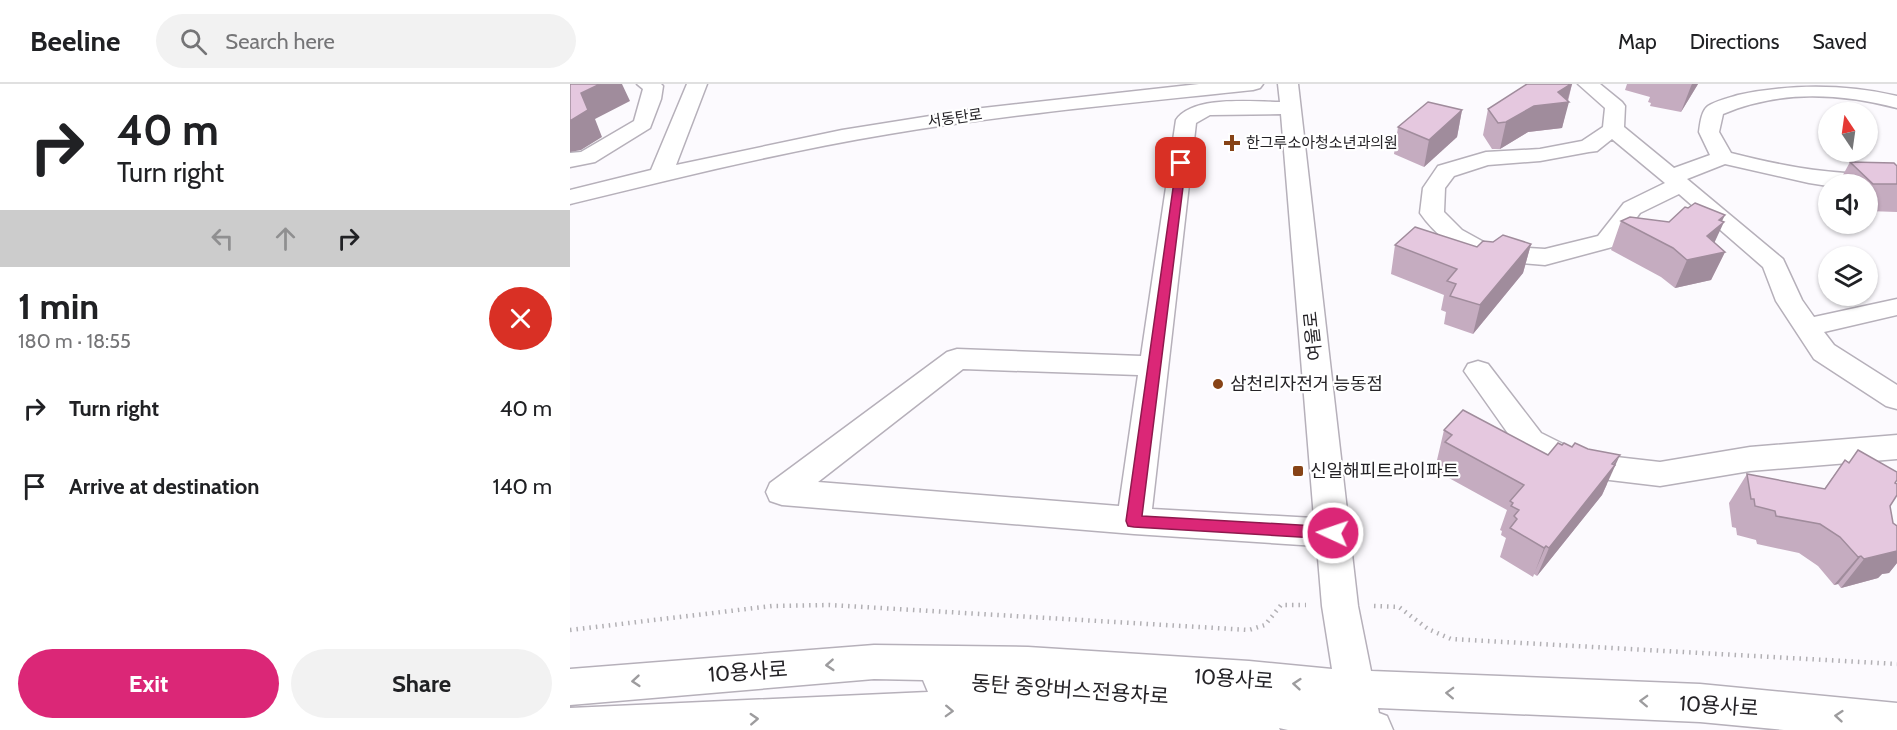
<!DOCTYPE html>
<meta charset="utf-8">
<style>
:root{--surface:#fff;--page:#f2f2f2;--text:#202124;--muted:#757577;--line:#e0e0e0;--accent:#db2777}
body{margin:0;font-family:Cabin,"Noto Sans KR",sans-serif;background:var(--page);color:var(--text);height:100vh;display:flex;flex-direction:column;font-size:22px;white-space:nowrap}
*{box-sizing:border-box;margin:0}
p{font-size:20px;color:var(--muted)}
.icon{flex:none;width:33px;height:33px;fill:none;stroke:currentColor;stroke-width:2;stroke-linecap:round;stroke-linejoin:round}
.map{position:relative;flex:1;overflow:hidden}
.side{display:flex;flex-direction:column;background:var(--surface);width:570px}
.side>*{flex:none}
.banner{background:#fff;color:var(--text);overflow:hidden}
.needle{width:39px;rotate:347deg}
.controls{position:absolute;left:1248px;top:18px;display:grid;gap:12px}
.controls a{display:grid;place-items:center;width:60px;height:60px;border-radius:50%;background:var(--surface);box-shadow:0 2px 4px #0004;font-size:30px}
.pin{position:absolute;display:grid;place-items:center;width:51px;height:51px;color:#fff;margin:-26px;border-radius:12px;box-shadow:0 3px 9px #0006}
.me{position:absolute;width:66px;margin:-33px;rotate:273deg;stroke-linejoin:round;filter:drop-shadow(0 0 4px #0008)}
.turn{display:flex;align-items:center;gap:21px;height:126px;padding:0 18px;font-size:27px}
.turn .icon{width:78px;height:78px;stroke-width:2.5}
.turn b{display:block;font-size:42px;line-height:51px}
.lanes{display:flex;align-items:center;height:57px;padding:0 18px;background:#0003;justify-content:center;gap:30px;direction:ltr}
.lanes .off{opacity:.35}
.round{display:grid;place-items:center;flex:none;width:63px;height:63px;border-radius:32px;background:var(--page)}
.overview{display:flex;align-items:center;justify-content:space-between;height:102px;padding:0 18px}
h1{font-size:36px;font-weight:700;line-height:45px}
.cta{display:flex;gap:12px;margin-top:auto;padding:12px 18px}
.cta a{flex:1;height:69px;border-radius:36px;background:var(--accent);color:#fff;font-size:24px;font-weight:700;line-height:69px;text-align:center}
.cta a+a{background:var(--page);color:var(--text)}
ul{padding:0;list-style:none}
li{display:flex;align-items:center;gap:18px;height:78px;padding:0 18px}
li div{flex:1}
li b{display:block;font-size:22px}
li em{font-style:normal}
header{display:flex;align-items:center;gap:36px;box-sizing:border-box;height:84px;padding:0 30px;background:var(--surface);border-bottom:2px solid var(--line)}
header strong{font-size:28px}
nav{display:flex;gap:33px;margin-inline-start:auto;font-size:21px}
.search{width:420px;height:54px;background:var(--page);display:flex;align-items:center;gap:15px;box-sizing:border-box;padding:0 21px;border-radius:33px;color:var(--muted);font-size:22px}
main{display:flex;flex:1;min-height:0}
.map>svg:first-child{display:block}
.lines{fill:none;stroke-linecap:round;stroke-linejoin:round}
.minor-casing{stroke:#b6b0ba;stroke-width:3}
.path{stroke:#b2b0b4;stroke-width:4.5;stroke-dasharray:1.5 5;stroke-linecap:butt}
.minor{fill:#fff;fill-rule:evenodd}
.wall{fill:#c5acc0}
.shaded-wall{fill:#a08c9c}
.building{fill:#e5c8df;stroke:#a08c9c;stroke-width:1.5}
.oneway{stroke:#9d9c9e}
.route{fill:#db2777;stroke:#8e194d;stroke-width:1.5}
.poi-dot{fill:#874316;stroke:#fff;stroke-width:2}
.labels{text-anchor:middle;stroke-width:4.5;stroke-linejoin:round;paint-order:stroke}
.far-street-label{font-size:15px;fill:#252327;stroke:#fff}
.far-poi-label{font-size:15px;fill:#252327;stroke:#fff;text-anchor:start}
.street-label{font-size:18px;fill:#252327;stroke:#fff}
.poi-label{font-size:18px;fill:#252327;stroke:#fff;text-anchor:start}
.near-street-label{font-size:21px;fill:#252327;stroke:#fff}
</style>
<header>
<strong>Beeline</strong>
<div class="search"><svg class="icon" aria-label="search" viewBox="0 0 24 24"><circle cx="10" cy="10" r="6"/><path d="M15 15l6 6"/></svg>Search here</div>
<nav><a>Map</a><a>Directions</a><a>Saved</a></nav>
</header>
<main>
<section class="side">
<div class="banner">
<div class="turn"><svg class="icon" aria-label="right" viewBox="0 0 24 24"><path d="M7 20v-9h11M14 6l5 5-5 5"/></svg><div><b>40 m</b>Turn right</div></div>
<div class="lanes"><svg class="icon off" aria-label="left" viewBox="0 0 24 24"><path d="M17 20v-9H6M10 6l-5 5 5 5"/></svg><svg class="icon off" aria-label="ahead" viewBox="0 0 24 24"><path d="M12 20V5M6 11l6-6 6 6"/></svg><svg class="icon" aria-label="right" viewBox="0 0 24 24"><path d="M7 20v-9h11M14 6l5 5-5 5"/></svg></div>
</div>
<div class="overview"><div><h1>1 min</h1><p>180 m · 18:55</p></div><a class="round" style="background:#d93025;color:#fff"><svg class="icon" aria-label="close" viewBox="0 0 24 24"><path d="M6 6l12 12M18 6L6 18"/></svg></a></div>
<ul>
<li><svg class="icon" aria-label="right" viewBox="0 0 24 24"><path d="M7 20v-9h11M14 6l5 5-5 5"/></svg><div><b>Turn right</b></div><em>40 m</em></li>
<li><svg class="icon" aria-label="arrive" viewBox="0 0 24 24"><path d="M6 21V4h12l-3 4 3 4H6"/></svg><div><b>Arrive at destination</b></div><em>140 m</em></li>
</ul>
<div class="cta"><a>Exit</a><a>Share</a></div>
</section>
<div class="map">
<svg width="1327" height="646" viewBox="0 0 1327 646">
<rect width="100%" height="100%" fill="#fcfafe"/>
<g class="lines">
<defs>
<g id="minor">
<polygon points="67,0 91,0 93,2 91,15 80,44 25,78 0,83 0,69 11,68 64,37 73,5"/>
<path d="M117,0H137L106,81L272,46L404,25L629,0H693L690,4L683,6C561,19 439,30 319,50C211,68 106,94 0,120V106L81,86Z"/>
<path d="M708,0H728L788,522L801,587L1130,600L1327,619V646H1214L1130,638L808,624L809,629L817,632L823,646H718L709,644L710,646H0V624L358,608L353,596L304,595L0,621V585L304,561L458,563L679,577L762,585L752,522L747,462L564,450L212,421L200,417L196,408L200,399L377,268L387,265L571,272L606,36C623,11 682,18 710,18ZM711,30L744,434L582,425L626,39L640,31ZM393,285L568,291L549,422L248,398Z"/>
<path d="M1008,0H1030L1052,18L1055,22L1054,43L1104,84L1140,71L1129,48C1130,41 1131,27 1138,22C1146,17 1158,14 1168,11C1221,0 1274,0 1327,12V24C1268,9 1210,6 1153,30L1149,48L1161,69C1216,83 1270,93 1327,89V103L1298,104V100L1258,102L1239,99L1155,80L1117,95L1213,175L1232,216L1244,233L1327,215V231L1254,248L1264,261L1327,301V325L1316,322L1244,275L1206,217L1193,183L1109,110L1070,129L1046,162L975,181L916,176C890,170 865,151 850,129L853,104L868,82L916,68L970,65L1012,57L1033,43L1035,24ZM1042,55L1095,99L1054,119L1028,152L975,165L921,162L892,146L874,128L875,104L884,92L918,81L970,77L1019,68L1027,67Z"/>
<polygon points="908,277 918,280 971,349 1011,369 1090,378 1180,363 1327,351 1327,375 1180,387 1090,402 1006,392 949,365 894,287 898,280"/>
</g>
</defs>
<!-- minor casing -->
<use href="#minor" class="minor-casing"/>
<!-- path -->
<g class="path">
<polyline points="804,522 829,523 858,545 881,555 1327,580"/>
<polyline points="0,546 202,522 260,521 679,546 695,541 711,521 736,521"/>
</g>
<!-- minor -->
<use href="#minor" class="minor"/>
</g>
<!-- wall -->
<g class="wall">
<polygon points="957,0 1002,0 992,44 958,48 930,65 922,65 913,51 918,25"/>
<polygon points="1057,0 1128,0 1111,28 1080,22 1081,19 1078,18 1080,13 1055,6"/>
<polygon points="892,26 887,53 854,83 824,70 828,43"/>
<polygon points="1280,78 1327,82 1327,128 1298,127 1298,100 1268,100"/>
<polygon points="1051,137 1099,138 1152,137 1144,158 1155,168 1141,196 1105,204 1091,193 1041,166"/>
<polygon points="923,158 961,160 953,189 903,250 874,240 876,228 871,226 874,211 821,190 825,161 907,163"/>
<polygon points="874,346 978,371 1037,400 1032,411 967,492 964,490 963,493 930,473 936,454 931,451 932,447 930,446 937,426 868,388 870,378 867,376"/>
<polygon points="1275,376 1325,399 1320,422 1323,439 1327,442 1327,479 1319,489 1312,490 1308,494 1271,504 1268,500 1264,501 1248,482 1229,469 1187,460 1186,456 1167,451 1166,444 1162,443 1159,419 1177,390 1254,405"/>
</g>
<!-- shaded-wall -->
<g class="shaded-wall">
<polygon points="30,0 52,0 60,17 25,35 32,53 11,66 0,68 0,37 11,9"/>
<polygon points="1001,0 1002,0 997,18 999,18 992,44 958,48 930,65 936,38"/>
<polygon points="1122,0 1128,0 1111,28 1121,2"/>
<polygon points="892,26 887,53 854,83 859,56"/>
<polygon points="1155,131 1150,141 1154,138 1141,166 1155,168 1141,196 1105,204 1117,176 1137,152 1149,136"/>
<polygon points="961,160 953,189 903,250 910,221"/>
<polygon points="1050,371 1032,411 967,492 979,464"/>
<polygon points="976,462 964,490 963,493 974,464"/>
<polygon points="1327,467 1327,479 1319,489 1312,490 1308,494 1271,504 1294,475"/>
<polygon points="1291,472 1268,500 1264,501 1288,473"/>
</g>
<!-- building -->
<g class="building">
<polygon points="0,0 30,0 11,9 18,26 0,37"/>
<polygon points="957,0 1001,0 988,8 999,18 964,22 936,38 928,39 918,25"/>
<polygon points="858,18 892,26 859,56 828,43"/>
<polygon points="1280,78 1324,79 1327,82 1327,100 1303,100"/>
<polygon points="1125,119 1155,131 1149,136 1154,138 1137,152 1155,168 1117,176 1103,164 1051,137 1060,133 1099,138 1115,123 1118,124"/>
<polygon points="845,143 907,163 913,157 923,158 933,151 961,160 910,221 880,212 886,200 877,197 887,185 825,161"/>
<polygon points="893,326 978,371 988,359 992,361 994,359 1002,363 1005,359 1018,365 1050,371 1042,380 1045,381 979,464 976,462 974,464 940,444 947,435 944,432 949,426 941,422 943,419 940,417 954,401 875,358 882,351 874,346"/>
<polygon points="1288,366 1327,388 1327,396 1325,399 1327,400 1327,411 1320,422 1323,439 1327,442 1327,467 1294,475 1291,472 1288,473 1270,453 1250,440 1206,432 1205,427 1185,422 1184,415 1181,415 1177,390 1255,405 1275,376 1279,379"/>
</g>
<!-- one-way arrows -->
<defs><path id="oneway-chevron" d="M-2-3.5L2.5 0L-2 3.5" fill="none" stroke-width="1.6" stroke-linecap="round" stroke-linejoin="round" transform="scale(1.5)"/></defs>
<g class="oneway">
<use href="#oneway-chevron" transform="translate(260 581) rotate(176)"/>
<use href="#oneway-chevron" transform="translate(66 597) rotate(175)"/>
<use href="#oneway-chevron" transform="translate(727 600) rotate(-175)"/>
<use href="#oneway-chevron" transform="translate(880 609) rotate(-178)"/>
<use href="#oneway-chevron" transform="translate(1074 617) rotate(-178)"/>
<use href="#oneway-chevron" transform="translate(379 627) rotate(2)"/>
<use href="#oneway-chevron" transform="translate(1269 632) rotate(-175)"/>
<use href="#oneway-chevron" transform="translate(184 635) rotate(-3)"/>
</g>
<!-- route -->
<polygon class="route" points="607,76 616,79 572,432 763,443 769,445 771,449 769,453 763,455 564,443 558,442 556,437"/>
<!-- markers -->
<g class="poi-dot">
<path d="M659 50h6v6h6v6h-6v6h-6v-6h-6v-6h6z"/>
<circle cx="648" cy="300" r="6"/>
<rect x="722" y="381" width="12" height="12" rx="3"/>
</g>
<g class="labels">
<!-- far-street labels -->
<g class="far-street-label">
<text transform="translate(385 34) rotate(-8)" y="5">서동탄로</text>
</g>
<!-- far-poi labels -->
<g class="far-poi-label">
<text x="676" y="64">한그루소아청소년과의원</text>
</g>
<!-- street labels -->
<g class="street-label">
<text transform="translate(743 252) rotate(-96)" y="6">여울로</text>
</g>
<!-- poi labels -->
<g class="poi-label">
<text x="660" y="306">삼천리자전거 능동점</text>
<text x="740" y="393">신일해피트라이파트</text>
</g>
<!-- near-street labels -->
<g class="near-street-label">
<text transform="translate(178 588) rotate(-4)" y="7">10용사로</text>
<text transform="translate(664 595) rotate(4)" y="7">10용사로</text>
<text transform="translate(500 606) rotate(4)" y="7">동탄 중앙버스전용차로</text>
<text transform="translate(1149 622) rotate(4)" y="7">10용사로</text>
</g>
</g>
</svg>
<div class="controls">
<a><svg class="needle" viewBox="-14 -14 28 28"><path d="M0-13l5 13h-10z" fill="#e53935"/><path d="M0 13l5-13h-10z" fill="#757577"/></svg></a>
<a><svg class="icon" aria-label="sound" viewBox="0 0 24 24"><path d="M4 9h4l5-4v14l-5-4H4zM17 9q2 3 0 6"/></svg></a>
<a><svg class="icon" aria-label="layers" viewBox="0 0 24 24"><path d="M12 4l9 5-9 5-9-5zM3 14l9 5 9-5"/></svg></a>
</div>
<div class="pin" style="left:611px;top:79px;background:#d93025"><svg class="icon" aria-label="arrive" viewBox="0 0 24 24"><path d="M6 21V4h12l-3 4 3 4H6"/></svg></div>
<svg class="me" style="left:763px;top:449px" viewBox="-20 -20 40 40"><circle r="17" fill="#db2777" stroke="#fff" stroke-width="3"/><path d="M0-11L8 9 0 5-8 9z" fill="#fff"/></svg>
</div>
</main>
